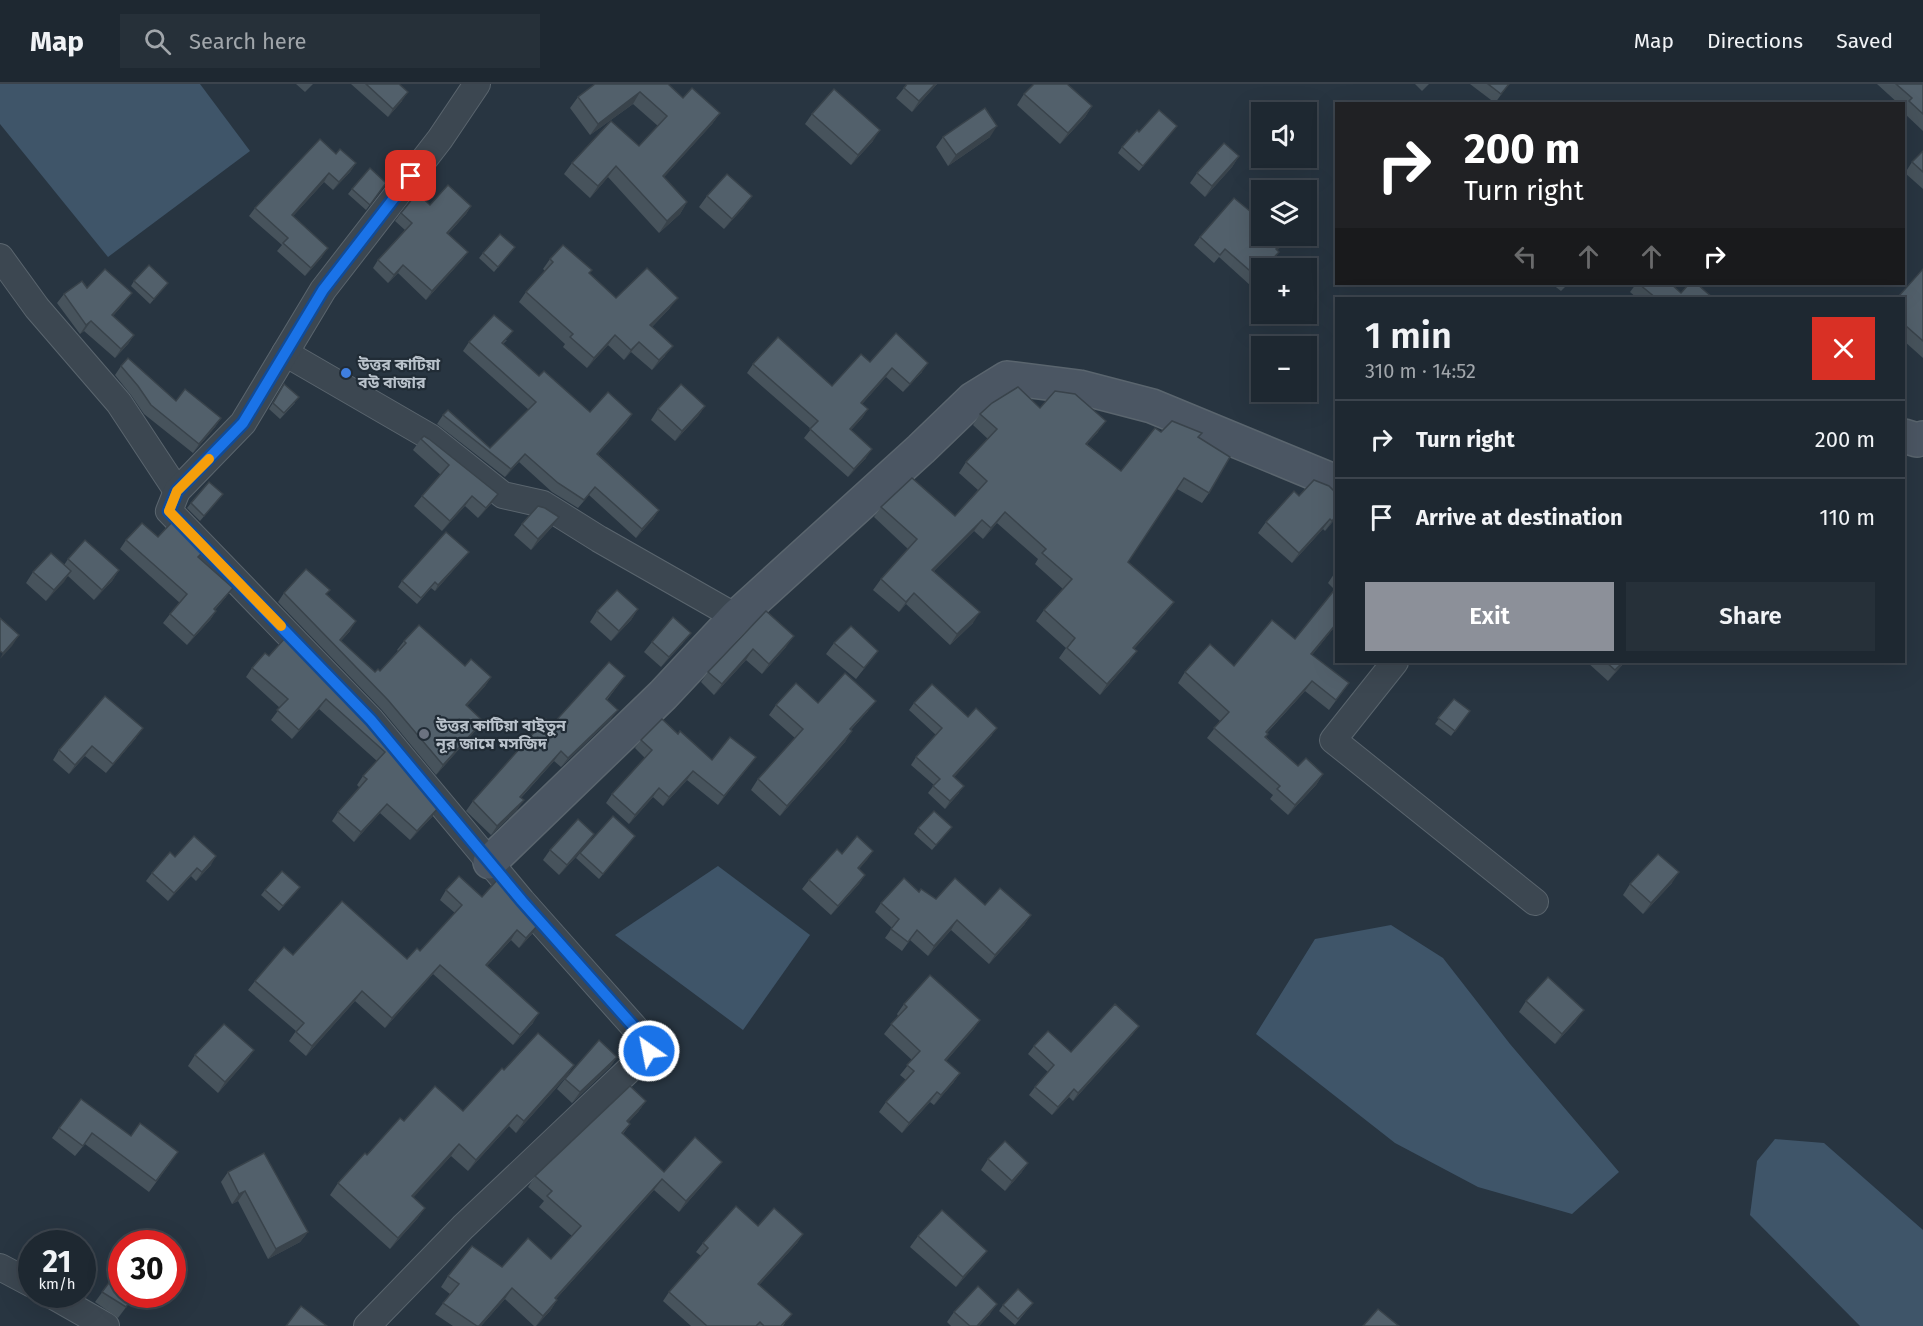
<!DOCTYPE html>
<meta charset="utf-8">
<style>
:root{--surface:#1e2831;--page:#263039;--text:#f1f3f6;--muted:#a1a6ab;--line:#3c444d;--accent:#8c9099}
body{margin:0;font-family:"Fira Sans","Noto Sans Bengali",sans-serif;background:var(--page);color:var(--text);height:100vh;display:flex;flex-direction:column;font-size:22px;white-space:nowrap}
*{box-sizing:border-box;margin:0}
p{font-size:20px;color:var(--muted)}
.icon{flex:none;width:33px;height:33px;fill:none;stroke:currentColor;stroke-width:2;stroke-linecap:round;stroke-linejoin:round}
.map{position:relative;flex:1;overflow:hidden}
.details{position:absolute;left:1335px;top:213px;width:570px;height:366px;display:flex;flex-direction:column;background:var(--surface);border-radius:0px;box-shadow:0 6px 24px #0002,0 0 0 2px var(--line)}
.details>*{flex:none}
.guide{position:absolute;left:1335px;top:18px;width:570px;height:183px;border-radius:0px;box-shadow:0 6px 24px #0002,0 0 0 2px var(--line);background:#202124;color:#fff;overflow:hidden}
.tools{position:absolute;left:1251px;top:18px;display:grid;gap:12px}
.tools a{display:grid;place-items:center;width:66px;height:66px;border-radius:0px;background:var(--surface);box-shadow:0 6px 24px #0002,0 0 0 2px var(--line);font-size:30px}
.speed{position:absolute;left:18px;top:1146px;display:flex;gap:12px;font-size:30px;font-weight:700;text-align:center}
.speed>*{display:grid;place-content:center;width:78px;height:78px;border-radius:50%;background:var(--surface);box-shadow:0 6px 24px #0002,0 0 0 2px var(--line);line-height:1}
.speed small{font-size:15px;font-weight:400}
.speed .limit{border:9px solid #d22;background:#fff;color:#111}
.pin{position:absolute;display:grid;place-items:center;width:51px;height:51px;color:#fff;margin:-26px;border-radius:12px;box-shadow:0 3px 9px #0006}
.me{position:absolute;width:66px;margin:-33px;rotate:327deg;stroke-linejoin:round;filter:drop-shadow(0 0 4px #0008)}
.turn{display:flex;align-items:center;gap:21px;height:126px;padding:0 30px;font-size:27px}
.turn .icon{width:78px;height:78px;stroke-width:2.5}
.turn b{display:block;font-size:42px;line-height:51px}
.lanes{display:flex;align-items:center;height:57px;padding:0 30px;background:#0003;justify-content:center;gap:30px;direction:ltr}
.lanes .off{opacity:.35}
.round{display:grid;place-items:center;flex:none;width:63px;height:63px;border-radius:0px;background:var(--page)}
.head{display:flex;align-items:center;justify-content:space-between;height:102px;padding:0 30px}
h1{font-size:36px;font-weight:600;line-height:45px}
.action{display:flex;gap:12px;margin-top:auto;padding:12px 30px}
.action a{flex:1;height:69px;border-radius:0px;background:var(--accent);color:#fff;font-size:24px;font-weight:600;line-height:69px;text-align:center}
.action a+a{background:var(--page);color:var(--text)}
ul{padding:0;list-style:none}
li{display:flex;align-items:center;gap:18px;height:78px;padding:0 30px;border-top:2px solid var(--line)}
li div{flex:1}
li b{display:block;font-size:22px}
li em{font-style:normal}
header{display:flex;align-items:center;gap:36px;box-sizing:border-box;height:84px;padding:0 30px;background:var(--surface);border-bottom:2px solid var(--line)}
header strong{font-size:28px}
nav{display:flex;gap:33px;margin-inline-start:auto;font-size:21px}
.search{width:420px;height:54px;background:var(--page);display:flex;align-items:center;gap:15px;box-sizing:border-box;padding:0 21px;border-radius:0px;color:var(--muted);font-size:22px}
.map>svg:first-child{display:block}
.water{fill:#3f5569}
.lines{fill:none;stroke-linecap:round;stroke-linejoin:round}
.street-casing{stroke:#5a656e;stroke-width:28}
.secondary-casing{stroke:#5a656e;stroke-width:36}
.street{stroke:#3c4751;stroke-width:26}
.secondary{stroke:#4b5663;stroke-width:33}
.wall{fill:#47535c}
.shaded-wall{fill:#39434b}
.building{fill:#52606b;stroke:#39434b;stroke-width:1.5}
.route-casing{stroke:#114b97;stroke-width:15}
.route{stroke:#1a73e8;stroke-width:10}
.slow{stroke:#f59e0b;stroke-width:10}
.shop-dot{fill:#3f7fe0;stroke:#212c36;stroke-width:2}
.worship-dot{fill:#6b7280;stroke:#212c36;stroke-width:2}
.labels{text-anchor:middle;stroke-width:4.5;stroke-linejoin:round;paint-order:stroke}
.poi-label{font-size:16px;font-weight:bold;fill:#b9c2cb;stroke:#212c36;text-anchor:start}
</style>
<header>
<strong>Map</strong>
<div class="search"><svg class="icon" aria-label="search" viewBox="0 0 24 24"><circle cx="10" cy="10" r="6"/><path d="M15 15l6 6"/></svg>Search here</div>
<nav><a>Map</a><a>Directions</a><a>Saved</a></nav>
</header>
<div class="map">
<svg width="1923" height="1242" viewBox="0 0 1923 1242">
<rect width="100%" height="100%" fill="#283541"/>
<!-- water -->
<g class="water">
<polygon points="0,0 200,0 250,67 108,173 0,40"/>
<polygon points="718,782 810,851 743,946 615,851"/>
<polygon points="1391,841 1443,874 1510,960 1619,1088 1572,1130 1478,1103 1395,1059 1256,950 1315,855"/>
<polygon points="1775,1055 1824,1059 1923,1146 1923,1242 1860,1242 1750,1131 1757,1077"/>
</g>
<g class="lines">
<defs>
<g id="street">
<polyline points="0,173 37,224 119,319 177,407"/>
<polyline points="285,269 430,353 503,411 543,420 599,455 736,533"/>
<polyline points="1395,578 1333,656 1535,818"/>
<polyline points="0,1183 32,1200"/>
<polyline points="50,1210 106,1242"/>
<polyline points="367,1242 463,1143 649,967 635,944 522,817 371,636 169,427 177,407 243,339 323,206 440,55 477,0"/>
</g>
<g id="secondary">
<polyline points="1904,352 1917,356 1923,354"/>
<polyline points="490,778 663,611 736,533 921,365 973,315 1007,294 1079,303 1152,322 1336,398"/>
</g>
</defs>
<!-- street casing -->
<use href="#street" class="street-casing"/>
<!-- secondary casing -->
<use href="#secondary" class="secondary-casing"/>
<!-- street -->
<use href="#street" class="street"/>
<!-- secondary -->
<use href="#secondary" class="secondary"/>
</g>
<!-- wall -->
<g class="wall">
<polygon points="296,0 313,0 305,8"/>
<polygon points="351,0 399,0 402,17 388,33"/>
<polygon points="595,0 683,14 720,29 712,40 664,93 687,118 680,130 659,149 608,93 590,114 564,90 572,79 639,62 658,42 633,20 590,51 570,24 578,13"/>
<polygon points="937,0 912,28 896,14 904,4"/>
<polygon points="1415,0 1429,0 1422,7"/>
<polygon points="1470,0 1509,0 1495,19"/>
<polygon points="1877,0 1923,0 1923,47 1904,29 1904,20 1899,20"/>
<polygon points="1024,10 1092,22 1085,33 1060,60 1017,21"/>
<polygon points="812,30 873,57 851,81 805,40"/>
<polygon points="1173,47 1139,87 1118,69 1122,63 1139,48"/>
<polygon points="943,53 990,53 948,82 936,63"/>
<polygon points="1923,67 1923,105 1905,89 1912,78"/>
<polygon points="336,70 356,79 350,88 333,106 324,98 293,132 322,173 305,192 277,167 282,161 249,132 255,124"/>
<polygon points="1239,72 1232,83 1205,113 1190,99 1197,89"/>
<polygon points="386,99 366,126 348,110 352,105"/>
<polygon points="707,112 744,123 724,145 699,123"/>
<polygon points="430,121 471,122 466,130 448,150 468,168 462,176 426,216 398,189 388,199 373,184 378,176 405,146 395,137 401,129"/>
<polygon points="1262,137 1288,154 1277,166 1279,168 1273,176 1251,202 1219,173 1214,179 1194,161 1200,153"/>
<polygon points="515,163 494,188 479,174 483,169"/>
<polygon points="550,175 589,189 616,214 670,224 652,243 665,272 652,286 631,268 624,276 608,261 587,284 563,263 565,260 519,218 526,208 545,187 543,185"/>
<polygon points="1923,185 1923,274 1904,257 1904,214"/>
<polygon points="134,197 168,199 150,220 131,202"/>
<polygon points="1552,200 1568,200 1561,207"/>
<polygon points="1636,200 1671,200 1681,209 1713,214 1637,214 1630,208"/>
<polygon points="87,204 125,218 113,232 134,251 128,260 115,274 84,247 80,250 57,219 64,210"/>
<polygon points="507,256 503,260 539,292 590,328 632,330 626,339 598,370 659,426 653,435 636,454 589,411 578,424 552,408 519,378 505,393 437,340 443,331 490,364 529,326 463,267 469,258"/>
<polygon points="870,278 922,288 903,308 886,293 862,320 868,325 862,334 851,346 866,374 848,393 804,354 811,345 747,289 753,280 832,302"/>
<polygon points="121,282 176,317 221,334 215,343 193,369 144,330 131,311 115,291"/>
<polygon points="281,306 295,319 280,335 269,325"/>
<polygon points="705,322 698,332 675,357 651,336 658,325"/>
<polygon points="1040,324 1098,348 1087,360 1121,387 1161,348 1202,349 1198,354 1209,409 1202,419 1177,405 1128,478 1166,529 1134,565 1129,578 1100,611 1059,574 1066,564 1036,537 1044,526 1063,505 1035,480 1038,475 997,439 983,455 974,447 934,487 973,539 950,561 906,520 899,528 873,506 881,495 908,465 874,433 881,423 955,432 978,406 959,389 966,378 988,355 973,341 980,330"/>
<polygon points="421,355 429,355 491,420 478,434 465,422 442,447 414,422 422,412 441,391 413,366"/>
<polygon points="223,410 200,437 187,424 191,419"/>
<polygon points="1299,412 1336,434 1325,447 1323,445 1292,479 1258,449 1266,438"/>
<polygon points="522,440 552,443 531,466 514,451"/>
<polygon points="158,453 199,473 226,513 215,526 216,527 210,536 187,561 163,539 170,530 180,519 120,465 126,456"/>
<polygon points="465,473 435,507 431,504 417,520 398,503 402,497"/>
<polygon points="68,475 119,486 112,497 94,516 68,492 46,517 26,499 33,488 64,481"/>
<polygon points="1336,487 1336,541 1312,571 1349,599 1329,626 1305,607 1267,649 1266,653 1298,682 1323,690 1316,701 1288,731 1270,715 1273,711 1207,654 1220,637 1178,599 1185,588 1234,582 1295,555 1335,506 1328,499"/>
<polygon points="284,509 327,511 350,547 341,557 375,588 380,587 398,567 397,566 404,557 491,593 485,602 467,622 476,646 436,691 382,626 278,518"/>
<polygon points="638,525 631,536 611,557 590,538 597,527"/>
<polygon points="766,527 786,563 762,590 746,576 714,611 701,598 708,588"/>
<polygon points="286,553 439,723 432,733 410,756 380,729 354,758 332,737 338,728 360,704 357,701 363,692 377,677 319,625 292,655 271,636 280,624 246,593 252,584 269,572"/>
<polygon points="652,558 683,559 661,583 644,568"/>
<polygon points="834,559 878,567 856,595 826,570"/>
<polygon points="1587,578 1625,578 1608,597"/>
<polygon points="625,592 607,616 611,635 561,683 554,677 521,714 517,726 491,751 466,727 473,717 552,641"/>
<polygon points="1454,615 1470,627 1451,652 1435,640"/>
<polygon points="818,619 868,627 851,646 845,658 780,732 751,706 758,695 795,654 769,631 776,621"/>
<polygon points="914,619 968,633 992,651 954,693 959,709 945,725 928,709 934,701 911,681 916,673 936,651 909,626"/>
<polygon points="678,650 712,676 756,673 718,721 687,696 663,722 653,713 629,740 606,719 612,710 645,674 635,664 641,656"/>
<polygon points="136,654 106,689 85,672 69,690 53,676 59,666"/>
<polygon points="952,743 932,766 914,750 918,744"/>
<polygon points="594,750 587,761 559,791 543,776 550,766"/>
<polygon points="631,757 599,795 576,774 580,769"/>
<polygon points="873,767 859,785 865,791 859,800 831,831 802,805 809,796 842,770"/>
<polygon points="175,773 211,781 196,797 191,792 168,817 146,797 152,789"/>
<polygon points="1672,799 1643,830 1623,811 1630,800"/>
<polygon points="265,806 296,808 279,827 261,811"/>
<polygon points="446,806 482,813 532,850 519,864 511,856 487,882 533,939 513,961 433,890 385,944 355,917 306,972 289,957 296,947 248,906 255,897 293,871 407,875 420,867 455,829 440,816"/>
<polygon points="919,808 936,815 985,821 1031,831 1024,841 989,880 951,846 928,872 910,856 902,867 885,854 892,844 875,828 881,819"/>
<polygon points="1526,917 1576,937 1555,960 1519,928"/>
<polygon points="904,920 980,936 973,946 946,977 960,989 953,999 934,1021 930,1018 902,1049 879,1028 886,1018 906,996 900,991 912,976 884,950 898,932 897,930"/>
<polygon points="1133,950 1073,1017 1069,1013 1052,1031 1029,1011 1035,1003 1048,988 1028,970 1034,962 1071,968"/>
<polygon points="254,966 246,977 218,1009 188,982 195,971"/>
<polygon points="617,973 610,983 572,1019 557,1005 565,995"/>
<polygon points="574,981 566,993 516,1049 509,1042 468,1087 451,1072 413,1113 425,1124 417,1135 390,1165 330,1111 338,1099 404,1037 463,1027 504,986"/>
<polygon points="646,1017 638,1028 628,1038 630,1040 623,1050 664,1088 714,1088 679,1128 654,1106 556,1215 557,1216 550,1227 536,1242 534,1242 505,1215 481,1242 453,1242 435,1230 450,1210 441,1203 448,1192 551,1175 572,1152 539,1123 544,1117 528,1103 535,1092"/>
<polygon points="59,1044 131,1052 171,1078 149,1108 85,1060 75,1072 52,1054"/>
<polygon points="988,1075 1028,1079 1021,1089 1005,1107 981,1086"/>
<polygon points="228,1088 308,1148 300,1158 268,1175 238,1117 232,1120 221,1098"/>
<polygon points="758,1142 803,1150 797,1159 759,1201 785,1239 783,1242 691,1242 663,1217 669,1208 701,1172 696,1168 703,1159"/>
<polygon points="918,1152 987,1167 979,1177 956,1203 910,1163"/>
<polygon points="117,1188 136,1210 118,1234 95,1218"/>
<polygon points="1033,1219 1015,1241 999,1227 1003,1221"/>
<polygon points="954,1228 990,1230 979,1242 951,1242 947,1238"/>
</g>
<!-- shaded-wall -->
<g class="shaded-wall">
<polygon points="935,0 937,0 912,28 919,17"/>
<polygon points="408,8 402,17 388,33 393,25"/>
<polygon points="640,8 633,20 590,51 598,40"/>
<polygon points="1092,22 1085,33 1060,60 1068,49"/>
<polygon points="720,29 712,40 655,103 663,92"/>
<polygon points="997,42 990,53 948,82 956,71"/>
<polygon points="880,46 873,57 851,81 858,71"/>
<polygon points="1239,72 1232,83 1205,113 1212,102"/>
<polygon points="356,79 350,88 333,106 339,98"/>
<polygon points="616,82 608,93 590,114 598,102"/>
<polygon points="329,89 324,98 286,140 292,131"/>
<polygon points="752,112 744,123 724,145 732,135"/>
<polygon points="687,118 680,130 659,149 667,137"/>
<polygon points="471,122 466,130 441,157 447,149"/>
<polygon points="1289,152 1290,152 1271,174 1276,165"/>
<polygon points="328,164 322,173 305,192 311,184"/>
<polygon points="468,168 462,176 426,216 432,207"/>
<polygon points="1279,168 1273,176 1266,184 1264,184"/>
<polygon points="403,181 398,189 388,199 394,191"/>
<polygon points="1262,188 1262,189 1251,202 1257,193"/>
<polygon points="132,209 125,218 106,240 112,231"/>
<polygon points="678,214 670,224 643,252 650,241"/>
<polygon points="91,237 84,247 80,250 86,241"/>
<polygon points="134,251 128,260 115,274 121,265"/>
<polygon points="615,251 608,261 587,284 594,274"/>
<polygon points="639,258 631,268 624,276 631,266"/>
<polygon points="673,262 665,272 652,286 659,276"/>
<polygon points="928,279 922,288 903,308 910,300"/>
<polygon points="892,284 886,293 855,328 861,319"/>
<polygon points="705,322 698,332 675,357 682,347"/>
<polygon points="868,325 862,334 844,354 850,345"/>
<polygon points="632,330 626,339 591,378 597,370"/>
<polygon points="221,334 215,343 193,369 199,360"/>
<polygon points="1106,337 1098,348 1078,370 1086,360"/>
<polygon points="872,365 866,374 848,393 854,385"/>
<polygon points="525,370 519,378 505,393 511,385"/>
<polygon points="498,410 491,420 478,434 486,424"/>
<polygon points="472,412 465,422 442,447 450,437"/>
<polygon points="659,426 653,435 636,454 642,445"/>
<polygon points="1005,428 997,439 983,455 991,444"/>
<polygon points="1336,432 1336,434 1325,447 1332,437"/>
<polygon points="559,433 552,443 531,466 538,455"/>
<polygon points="1330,435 1323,445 1292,479 1299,469"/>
<polygon points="982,436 974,447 925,496 932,486"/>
<polygon points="469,468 465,473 435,507 438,501"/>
<polygon points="119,486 112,497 94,516 102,506"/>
<polygon points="71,487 64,498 46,517 54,506"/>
<polygon points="233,504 226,513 207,534 214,525"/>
<polygon points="914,509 906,520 899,528 906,518"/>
<polygon points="1174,518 1166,529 1125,575 1133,564"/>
<polygon points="638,525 631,536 611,557 619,547"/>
<polygon points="216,527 210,536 187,561 194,552"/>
<polygon points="980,528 973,539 950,561 957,550"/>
<polygon points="356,537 350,547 336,562 340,556"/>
<polygon points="1336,540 1336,541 1304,581 1311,570"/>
<polygon points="691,549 683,559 661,583 669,573"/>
<polygon points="19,551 12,562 0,575 3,569"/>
<polygon points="794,552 786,563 762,590 769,580"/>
<polygon points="753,565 746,576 714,611 722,600"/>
<polygon points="1137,567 1129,578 1100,611 1107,600"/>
<polygon points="1623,578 1625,578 1622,581 1608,597"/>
<polygon points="491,593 485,602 459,631 466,621"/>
<polygon points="1312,597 1305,607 1258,658 1266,648"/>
<polygon points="326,615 319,625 292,655 299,646"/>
<polygon points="876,617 868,627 842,655 850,645"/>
<polygon points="618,626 611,635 561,683 568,674"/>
<polygon points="483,637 476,646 436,691 443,681"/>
<polygon points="143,644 136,654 106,689 113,680"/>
<polygon points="997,644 992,651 948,700 953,692"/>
<polygon points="852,647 845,658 780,732 787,722"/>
<polygon points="92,662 85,672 69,690 75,681"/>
<polygon points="561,667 554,677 513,722 520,713"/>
<polygon points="756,673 749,682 718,721 724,712"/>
<polygon points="693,687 687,696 663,722 669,713"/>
<polygon points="1323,690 1316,701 1288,731 1295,721"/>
<polygon points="964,702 959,709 945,725 950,717"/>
<polygon points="659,704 653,713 629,740 635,731"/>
<polygon points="524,716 517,726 491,751 497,742"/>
<polygon points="387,720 380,729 354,758 361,748"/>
<polygon points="439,723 432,733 410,756 417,747"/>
<polygon points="594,750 587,761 559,791 567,781"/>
<polygon points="873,767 867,776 851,794 858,784"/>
<polygon points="216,772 211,781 196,797 202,788"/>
<polygon points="197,784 191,792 168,817 174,809"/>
<polygon points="1679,788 1672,799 1643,830 1651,819"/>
<polygon points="865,791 859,800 831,831 838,822"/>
<polygon points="1031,831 1024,841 989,880 995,871"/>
<polygon points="957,836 951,846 928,872 934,862"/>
<polygon points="538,841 532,850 519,864 526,854"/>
<polygon points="517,846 511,856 479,890 486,881"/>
<polygon points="440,881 433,890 385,944 392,934"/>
<polygon points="362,907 355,917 306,972 312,962"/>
<polygon points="1584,926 1576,937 1555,960 1562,950"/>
<polygon points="539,929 533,939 513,961 520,951"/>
<polygon points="980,936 973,946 938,986 945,976"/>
<polygon points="1139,942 1133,950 1073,1017 1078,1009"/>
<polygon points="254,966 246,977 218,1009 225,998"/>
<polygon points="617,973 610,983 572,1019 580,1008"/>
<polygon points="574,981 566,993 516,1049 524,1037"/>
<polygon points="960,989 953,999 934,1021 941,1011"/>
<polygon points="1074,1005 1069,1013 1052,1031 1058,1023"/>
<polygon points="937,1008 930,1018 902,1049 909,1039"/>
<polygon points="646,1017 638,1028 620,1048 627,1037"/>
<polygon points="517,1031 509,1042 468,1087 476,1076"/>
<polygon points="459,1060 451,1072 404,1124 412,1112"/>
<polygon points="722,1078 714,1088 679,1128 686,1117"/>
<polygon points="1028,1079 1021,1089 1005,1107 1012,1097"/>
<polygon points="662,1095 654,1106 547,1225 555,1214"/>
<polygon points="245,1107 238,1117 232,1120 239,1110"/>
<polygon points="425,1124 417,1135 390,1165 398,1154"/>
<polygon points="308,1148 300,1158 268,1175 276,1165"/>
<polygon points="803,1150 797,1159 752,1209 758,1200"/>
<polygon points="987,1167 979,1177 956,1203 963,1193"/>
<polygon points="512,1204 505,1215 481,1242 479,1242"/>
<polygon points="557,1216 550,1227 536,1242 543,1232"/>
<polygon points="997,1220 990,1230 979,1242 977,1242"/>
</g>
<!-- building -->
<g class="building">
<polygon points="366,0 399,0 408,8 393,25"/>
<polygon points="595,0 668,0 683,14 692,4 720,29 663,92 687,118 667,137 616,82 598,102 572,79 611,37 639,62 667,32 640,8 598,40 578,13"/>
<polygon points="907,0 935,0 919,17 904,4"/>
<polygon points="1034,0 1067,0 1092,22 1068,49 1024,10"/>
<polygon points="1488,0 1509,0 1501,10"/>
<polygon points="1896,0 1923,0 1923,30 1909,17 1912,14"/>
<polygon points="834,5 880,46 858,71 812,30"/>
<polygon points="985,24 997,42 956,71 943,53"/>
<polygon points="1159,26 1177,42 1143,82 1122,63 1137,46 1139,48"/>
<polygon points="320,55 336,70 340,65 356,79 339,98 329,89 292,131 328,164 311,184 283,159 288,154 255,124"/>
<polygon points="1224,59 1239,72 1212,102 1197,89"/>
<polygon points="1923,67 1923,88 1912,78"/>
<polygon points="370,84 386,99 370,121 352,105"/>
<polygon points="727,90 752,112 732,135 707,112"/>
<polygon points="448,101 471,122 447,149 468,168 432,207 403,181 394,191 378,176 412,139 401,129 417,109 430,121"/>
<polygon points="1234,114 1262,137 1262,152 1289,152 1276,165 1279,168 1264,184 1262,184 1262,188 1257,193 1225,165 1220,171 1200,153"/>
<polygon points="500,150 515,163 498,183 483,169"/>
<polygon points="563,161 592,186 589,189 616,214 647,184 678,214 650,241 673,262 659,276 639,258 631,266 615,251 594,274 570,253 573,250 526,208 553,178 550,175"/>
<polygon points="149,181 168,199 154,215 134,197"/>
<polygon points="105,185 132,209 112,231 134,251 121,265 91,237 86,241 64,210 82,197 87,204"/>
<polygon points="1923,185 1923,257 1906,242 1904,244 1904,214 1897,214"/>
<polygon points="1639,200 1671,200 1681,209 1689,200 1697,200 1713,214 1656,214"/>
<polygon points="494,231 513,247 502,259 539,292 544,287 590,328 608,308 632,330 597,370 659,426 642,445 595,403 584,416 558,399 525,370 511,385 443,331 448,326 490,364 536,318 469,258"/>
<polygon points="896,249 928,279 910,300 892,284 861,319 868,325 850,345 872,365 854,385 810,345 818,337 753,280 778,253 832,302 861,270 870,278"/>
<polygon points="128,274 176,317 185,305 221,334 199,360 151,321 138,302 121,282"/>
<polygon points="284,300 299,313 284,329 273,319"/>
<polygon points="681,300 705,322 682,347 658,325"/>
<polygon points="1018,303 1040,324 1055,307 1075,310 1106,337 1086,360 1121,387 1155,344 1161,348 1172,337 1202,349 1198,353 1230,373 1209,409 1184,394 1128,478 1174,518 1133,564 1137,567 1107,600 1067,564 1075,554 1044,526 1072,495 1042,469 1046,465 1005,428 991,444 982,436 932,486 980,528 957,550 914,509 906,518 881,495 917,455 881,423 912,394 955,432 987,397 966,378 997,345 980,330 992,319"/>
<polygon points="424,352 429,355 498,410 486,424 472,412 450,437 422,412 449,381 421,355"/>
<polygon points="1314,396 1329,402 1336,409 1336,432 1332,437 1330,435 1299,469 1266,438 1294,407 1299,412"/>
<polygon points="209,398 223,410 204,432 191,419"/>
<polygon points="538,422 545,424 559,433 538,455 522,440"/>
<polygon points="173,437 203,468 198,473 233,504 214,525 216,527 194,552 170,530 187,510 126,456 142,439 158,453"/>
<polygon points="446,448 469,468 438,501 435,498 421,514 402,497"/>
<polygon points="85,456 119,486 102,506 68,475"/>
<polygon points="51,469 71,487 54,506 33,488"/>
<polygon points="306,485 330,506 326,510 356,537 340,556 375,588 378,585 380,587 406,559 404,557 419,541 465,582 471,575 491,593 466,621 483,637 443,681 388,616 284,509"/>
<polygon points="1336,504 1336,540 1311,570 1349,599 1336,616 1312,597 1266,648 1268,650 1265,653 1298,682 1306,674 1323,690 1295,721 1277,705 1280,702 1214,644 1229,628 1185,588 1210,560 1234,582 1272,536 1295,555"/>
<polygon points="617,506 638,525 619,547 597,527"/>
<polygon points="766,527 794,552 769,580 753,565 722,600 708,588"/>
<polygon points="673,533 691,549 669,573 652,558"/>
<polygon points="0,534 19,551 3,569 0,567"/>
<polygon points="851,542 878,567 864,584 834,559"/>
<polygon points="286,553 366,637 439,723 417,747 387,720 361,748 338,728 367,695 363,692 385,668 326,615 299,646 277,626 288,615 252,584 265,569 269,572"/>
<polygon points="609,578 625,592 606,615 618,626 568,674 561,667 520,713 524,716 497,742 473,717 546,635 552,641"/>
<polygon points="1606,578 1623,578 1615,586"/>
<polygon points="845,589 876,617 850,645 852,647 787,722 758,695 803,645 776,621 796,599 818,619"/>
<polygon points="932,600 968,633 976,624 997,644 953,692 964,702 950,717 933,702 940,695 916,673 942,644 914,619"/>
<polygon points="105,612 143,644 113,680 92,662 75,681 59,666"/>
<polygon points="1454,615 1470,627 1455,647 1438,634"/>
<polygon points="662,635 678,650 680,647 712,676 730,653 756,673 724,712 693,687 669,713 659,704 635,731 612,710 652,666 641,656"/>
<polygon points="934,727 952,743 936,761 918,744"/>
<polygon points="613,732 635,752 603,790 580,769"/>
<polygon points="578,735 594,750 567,781 550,766"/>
<polygon points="194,752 216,772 202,788 197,784 174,809 152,789 170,768 175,773"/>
<polygon points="857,752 873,767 858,784 865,791 838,822 809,796 837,765 842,770"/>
<polygon points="1658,770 1679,788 1651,819 1630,800"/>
<polygon points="282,787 300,803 283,822 265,806"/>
<polygon points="459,792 482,813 498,795 538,841 526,854 517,846 486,881 539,929 520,951 440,881 392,934 362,907 312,962 296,948 304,939 255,897 284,863 293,871 342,817 407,875 417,864 420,867 462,821 446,806"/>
<polygon points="904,794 919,808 921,805 936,815 955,794 985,821 1000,804 1031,831 995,871 957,836 934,862 917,846 908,858 891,845 899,835 881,819"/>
<polygon points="930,891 980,936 945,976 960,989 941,1011 937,1008 909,1039 886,1018 914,987 907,981 920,967 891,940 907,923 904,920"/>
<polygon points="1548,893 1584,926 1562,950 1526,917"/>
<polygon points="1115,920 1139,942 1078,1009 1074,1005 1058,1023 1035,1003 1054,981 1034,962 1048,947 1071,968"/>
<polygon points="224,940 254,966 225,998 195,971"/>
<polygon points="538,949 574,981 524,1037 517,1031 476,1076 459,1060 412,1112 425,1124 398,1154 338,1099 365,1069 367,1071 400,1034 404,1037 435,1002 463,1027 502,984 504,986"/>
<polygon points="599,956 617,973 580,1008 565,995"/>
<polygon points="630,1002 646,1017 627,1037 630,1040 622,1049 664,1088 695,1053 722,1078 686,1117 662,1095 555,1214 557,1216 543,1232 512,1204 479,1242 477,1242 443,1219 459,1200 448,1192 472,1162 502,1183 528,1154 551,1175 581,1142 547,1112 552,1107 535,1092"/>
<polygon points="81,1015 131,1052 140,1039 178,1068 156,1097 92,1049 83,1062 59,1044"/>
<polygon points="1005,1057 1028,1079 1012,1097 988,1075"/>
<polygon points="264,1069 308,1148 276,1165 245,1107 239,1110 228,1088"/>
<polygon points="736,1122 758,1142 774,1124 803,1150 758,1200 792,1230 781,1242 764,1242 760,1238 756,1242 707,1242 669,1208 708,1164 703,1159"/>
<polygon points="942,1126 987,1167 963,1193 918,1152"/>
<polygon points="117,1188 122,1192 122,1210 135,1210 126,1223 102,1208"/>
<polygon points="978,1202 997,1220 977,1242 970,1242 954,1228"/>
<polygon points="1018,1205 1033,1219 1018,1235 1003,1221"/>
<polygon points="301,1222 327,1242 286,1242"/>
<polygon points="1378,1225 1399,1242 1363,1242"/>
</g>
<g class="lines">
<defs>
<polyline id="route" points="411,92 323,206 243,339 177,407 169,427 371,636 522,817 635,944 649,967"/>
</defs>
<!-- route casing -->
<use href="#route" class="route-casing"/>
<!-- route -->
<use href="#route" class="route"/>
<!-- slow -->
<polyline class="slow" points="209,375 177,407 169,427 281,542"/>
</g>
<!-- markers -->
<circle class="shop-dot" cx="346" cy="289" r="6"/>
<circle class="worship-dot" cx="424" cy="650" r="6"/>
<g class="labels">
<!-- poi labels -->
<g class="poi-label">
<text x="358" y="286">উত্তর কাটিয়া<tspan x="358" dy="18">বউ বাজার</tspan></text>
<text x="436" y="647">উত্তর কাটিয়া বাইতুন<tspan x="436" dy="18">নূর জামে মসজিদ</tspan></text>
</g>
</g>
</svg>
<div class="tools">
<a><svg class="icon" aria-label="sound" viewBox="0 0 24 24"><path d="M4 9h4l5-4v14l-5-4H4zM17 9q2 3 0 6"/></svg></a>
<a><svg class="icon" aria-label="layers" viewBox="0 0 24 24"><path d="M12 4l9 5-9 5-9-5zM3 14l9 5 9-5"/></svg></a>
<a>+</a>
<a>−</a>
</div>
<div class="speed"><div>21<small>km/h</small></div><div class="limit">30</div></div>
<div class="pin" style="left:411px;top:92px;background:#d93025"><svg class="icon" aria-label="arrive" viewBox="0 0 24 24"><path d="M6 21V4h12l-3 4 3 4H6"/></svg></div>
<svg class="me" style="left:649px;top:967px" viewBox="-20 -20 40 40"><circle r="17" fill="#1a73e8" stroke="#fff" stroke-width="3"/><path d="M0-11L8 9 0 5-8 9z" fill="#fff"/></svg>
<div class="guide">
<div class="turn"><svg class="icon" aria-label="right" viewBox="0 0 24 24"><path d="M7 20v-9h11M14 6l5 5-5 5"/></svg><div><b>200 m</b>Turn right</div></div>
<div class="lanes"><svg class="icon off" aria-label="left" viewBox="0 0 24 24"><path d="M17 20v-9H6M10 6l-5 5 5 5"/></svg><svg class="icon off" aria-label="ahead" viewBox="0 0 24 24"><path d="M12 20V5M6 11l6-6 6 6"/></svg><svg class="icon off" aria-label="ahead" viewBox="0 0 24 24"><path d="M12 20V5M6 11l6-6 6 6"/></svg><svg class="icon" aria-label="right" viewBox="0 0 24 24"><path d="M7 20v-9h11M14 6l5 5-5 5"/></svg></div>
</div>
<section class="details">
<div class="head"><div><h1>1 min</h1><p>310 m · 14:52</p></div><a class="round" style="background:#d93025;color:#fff"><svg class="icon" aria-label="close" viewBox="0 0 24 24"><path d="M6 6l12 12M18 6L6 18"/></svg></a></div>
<ul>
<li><svg class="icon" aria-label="right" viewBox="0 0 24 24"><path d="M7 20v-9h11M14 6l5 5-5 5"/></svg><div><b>Turn right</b></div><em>200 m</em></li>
<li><svg class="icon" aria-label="arrive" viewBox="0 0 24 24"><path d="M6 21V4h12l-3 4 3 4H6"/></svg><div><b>Arrive at destination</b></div><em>110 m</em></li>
</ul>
<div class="action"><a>Exit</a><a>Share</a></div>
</section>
</div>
